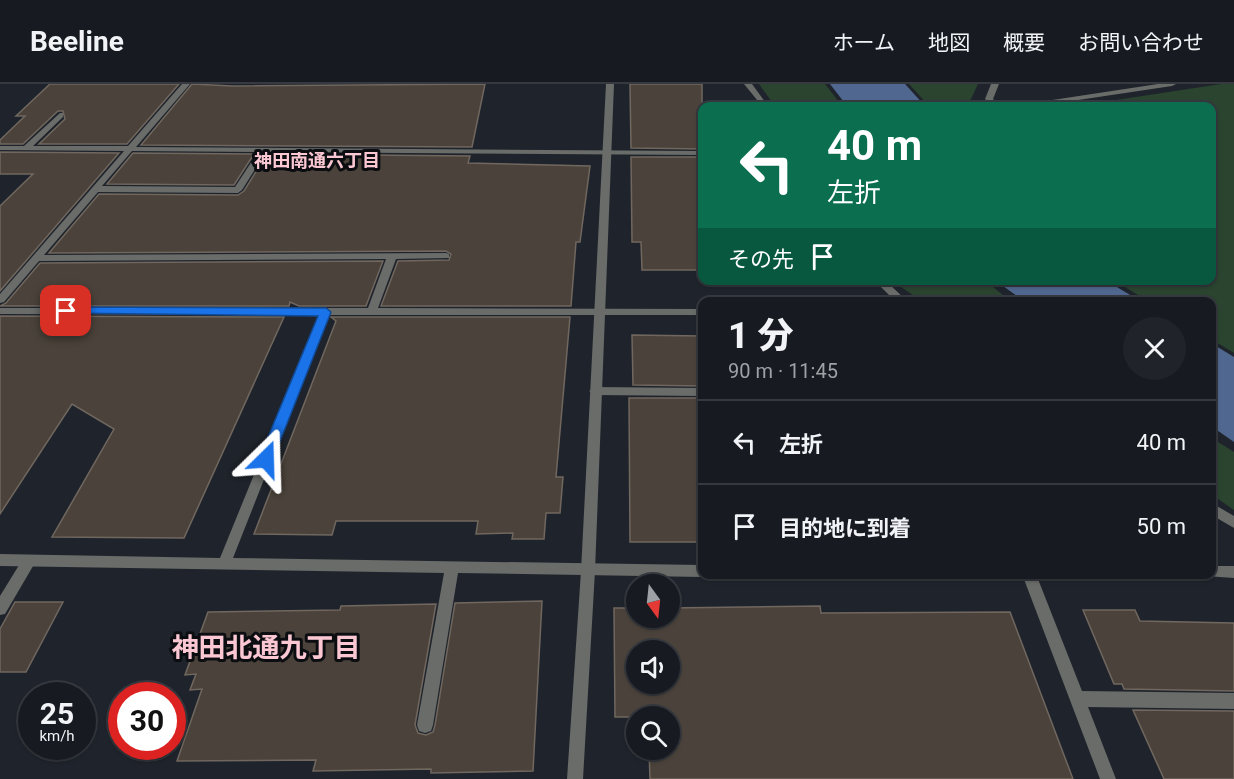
<!DOCTYPE html>
<html lang="ja">
<meta charset="utf-8">
<style>
:root{--surface:#171b21;--page:#20242a;--text:#f1f3f6;--muted:#9ea1a5;--line:#36393f}
body{margin:0;font-family:Roboto,"Noto Sans JP",sans-serif;background:var(--page);color:var(--text);height:100vh;display:flex;flex-direction:column;font-size:22px;white-space:nowrap}
*{box-sizing:border-box;margin:0}
p{font-size:20px;color:var(--muted)}
.icon{flex:none;width:33px;height:33px;fill:none;stroke:currentColor;stroke-width:2;stroke-linecap:round;stroke-linejoin:round}
.map{position:relative;flex:1;overflow:hidden}
.details{position:absolute;left:698px;top:213px;width:518px;height:282px;display:flex;flex-direction:column;background:var(--surface);border-radius:12px;box-shadow:0 2px 4px #0004,0 0 0 2px var(--line)}
.details>*{flex:none}
.top-card{position:absolute;left:698px;top:18px;width:518px;height:183px;border-radius:12px;box-shadow:0 2px 4px #0004,0 0 0 2px var(--line);background:#0b6e4f;color:#fff;overflow:hidden}
.needle{width:39px;rotate:165deg}
.fabs{position:absolute;left:626px;top:490px;display:grid;gap:12px}
.fabs a{display:grid;place-items:center;width:54px;height:54px;border-radius:50%;background:var(--surface);box-shadow:0 2px 4px #0004,0 0 0 2px var(--line);font-size:30px}
.speed{position:absolute;left:18px;top:598px;display:flex;gap:12px;font-size:30px;font-weight:700;text-align:center}
.speed>*{display:grid;place-content:center;width:78px;height:78px;border-radius:50%;background:var(--surface);box-shadow:0 2px 4px #0004,0 0 0 2px var(--line);line-height:1}
.speed small{font-size:15px;font-weight:400}
.speed .limit{border:9px solid #d22;background:#fff;color:#111}
.pin{position:absolute;display:grid;place-items:center;width:51px;height:51px;color:#fff;margin:-26px;border-radius:12px;box-shadow:0 3px 9px #0006}
.me{position:absolute;width:66px;margin:-33px;rotate:22deg;stroke-linejoin:round;filter:drop-shadow(0 0 4px #0008)}
.turn{display:flex;align-items:center;gap:21px;height:126px;padding:0 30px;font-size:27px}
.turn .icon{width:78px;height:78px;stroke-width:2.5}
.turn b{display:block;font-size:42px;line-height:51px}
.then{display:flex;align-items:center;height:57px;padding:0 30px;background:#0003;gap:12px;font-size:22px}
.round{display:grid;place-items:center;flex:none;width:63px;height:63px;border-radius:32px;background:var(--page)}
.headline{display:flex;align-items:center;justify-content:space-between;height:102px;padding:0 30px}
h1{font-size:36px;font-weight:800;line-height:45px}
ul{padding:0;list-style:none}
li{display:flex;align-items:center;gap:18px;height:84px;padding:0 30px;border-top:2px solid var(--line)}
li div{flex:1}
li b{display:block;font-size:22px}
li em{font-style:normal}
header{display:flex;align-items:center;gap:36px;box-sizing:border-box;height:84px;padding:0 30px;background:var(--surface);border-bottom:2px solid var(--line)}
header strong{font-size:28px}
nav{display:flex;gap:33px;margin-inline-start:auto;font-size:21px}
.map>svg:first-child{display:block}
.green{fill:#2a442f}
.water{fill:#50678f}
.building{fill:#4b433b;stroke:#70675f;stroke-width:1.5;fill-rule:evenodd}
.lines{fill:none;stroke-linecap:round;stroke-linejoin:round}
.service{fill:#696c68;fill-rule:evenodd}
.minor{fill:#696c68;fill-rule:evenodd}
.tertiary{fill:#696c68;fill-rule:evenodd}
.route{fill:#1a73e8;stroke:#114b97;stroke-width:1.5}
.labels{text-anchor:middle;stroke-width:6;stroke-linejoin:round;paint-order:stroke}
.far-neighbourhood-label{font-size:18px;font-weight:bold;fill:#fac7d3;stroke:#0b0d11}
.near-neighbourhood-label{font-size:27px;font-weight:bold;fill:#fac7d3;stroke:#0b0d11}
</style>
<header>
<strong>Beeline</strong>
<nav><a>ホーム</a><a>地図</a><a>概要</a><a>お問い合わせ</a></nav>
</header>
<div class="map">
<svg width="1234" height="695" viewBox="0 0 1234 695">
<rect width="100%" height="100%" fill="#1f242c"/>
<!-- green -->
<g class="green">
<polygon points="759,0 825,0 842,22 775,22"/>
<polygon points="909,0 978,0 969,19 973,22 929,22"/>
<polygon points="1221,0 1234,0 1234,269 1211,255 1210,218 1148,217 1115,197 1210,196 1210,22 1077,22"/>
<polygon points="892,197 986,197 1010,217 922,217"/>
<polygon points="1210,353 1234,368 1234,426 1211,410"/>
</g>
<!-- water -->
<g class="water">
<polygon points="830,0 905,0 925,22 847,22"/>
<polygon points="996,197 1107,197 1140,217 1024,217"/>
<polygon points="1211,259 1234,273 1234,358 1211,342"/>
</g>
<!-- building -->
<g class="building">
<polygon points="50,0 179,0 127,60 39,60 65,35 63,27 58,27 23,60 0,60 0,56 25,32 16,32"/>
<polygon points="192,0 232,2 485,0 472,63 141,61"/>
<polygon points="630,0 702,0 702,65 631,64"/>
<polygon points="0,68 119,69 0,207 0,122 33,90 0,90"/>
<polygon points="133,69 254,70 234,101 107,100"/>
<polygon points="267,70 470,72 468,79 590,82 580,158 576,158 571,222 381,222 398,177 449,176 451,170 446,167 49,169 99,110 238,111 244,107"/>
<polygon points="631,73 702,73 702,186 642,186 641,158 632,158"/>
<polygon points="383,177 366,222 299,222 290,218 289,222 0,222 6,219 40,179"/>
<polygon points="0,232 284,233 184,454 52,453 114,345 72,320 0,430"/>
<polygon points="331,233 570,233 556,393 563,393 560,429 546,429 544,455 512,455 513,449 476,450 478,437 336,437 332,451 254,450 336,237"/>
<polygon points="632,251 702,252 702,302 633,301"/>
<polygon points="629,314 702,314 702,458 630,458"/>
<polygon points="542,517 533,687 431,689 431,685 313,687 316,676 177,677 202,605 190,606 196,590 185,591 208,528 340,526 341,522 436,520 415,641 418,649 426,651 433,648 435,641 455,519"/>
<polygon points="15,518 63,518 26,588 0,588 0,545"/>
<path d="M820,522L821,529L1010,528L1073,695H650L649,666H669V633H615L614,524H636V534H669V524ZM636,567H669V600H636Z"/>
<polygon points="1083,526 1135,526 1140,537 1234,539 1234,607 1124,605 1122,600 1114,600"/>
<polygon points="1133,626 1234,627 1234,695 1164,695"/>
</g>
<g class="lines">
<!-- service -->
<polygon class="service" points="29,471 34,473 36,477 5,530 0,531 0,512 24,473"/>
<!-- minor -->
<g class="minor">
<path d="M182,0H190L136,63L702,67V71L266,68L242,106L238,109L98,108L44,171L446,169L449,170V174L396,175L378,224L702,225V231H329L233,474L702,481V490L707,491L702,493L458,489L433,641L431,647L425,649L419,647L417,641L444,489L0,482V470L220,474L319,231L0,230V224H368L386,175L39,177L4,218L0,219V210L124,67L0,66V62H24L60,29H63V33L33,62H128ZM132,67L258,68L235,103L102,102Z"/>
<polygon points="744,0 752,0 768,22 762,22"/>
<polygon points="991,0 999,0 993,15 1000,22 993,22 985,15"/>
<polygon points="1158,0 1176,0 1172,2 1038,22 1022,22 1026,20"/>
<polygon points="874,196 885,196 908,218 896,218"/>
<polygon points="595,303 702,304 702,312 595,311 589,307"/>
<polygon points="1210,418 1234,432 1234,444 1210,430"/>
<polygon points="1210,482 1234,482 1234,494 1205,492 1204,490 1210,490"/>
<polygon points="1022,490 1036,490 1082,607 1234,609 1234,625 1088,623 1116,695 1100,695"/>
</g>
<!-- tertiary -->
<polygon class="tertiary" points="606,0 614,0 595,487 583,695 567,695 581,487"/>
</g>
<!-- route -->
<polygon class="route" points="66,223 326,224 331,228 273,375 266,381 259,375 318,232 62,229 62,224"/>
<g class="labels">
<!-- far-neighbourhood labels -->
<g class="far-neighbourhood-label">
<text x="317" y="83">神田南通六丁目</text>
</g>
<!-- near-neighbourhood labels -->
<g class="near-neighbourhood-label">
<text x="266" y="573">神田北通九丁目</text>
</g>
</g>
</svg>
<div class="fabs">
<a><svg class="needle" viewBox="-14 -14 28 28"><path d="M0-13l5 13h-10z" fill="#e53935"/><path d="M0 13l5-13h-10z" fill="#9ea1a5"/></svg></a>
<a><svg class="icon" aria-label="sound" viewBox="0 0 24 24"><path d="M4 9h4l5-4v14l-5-4H4zM17 9q2 3 0 6"/></svg></a>
<a><svg class="icon" aria-label="search" viewBox="0 0 24 24"><circle cx="10" cy="10" r="6"/><path d="M15 15l6 6"/></svg></a>
</div>
<div class="speed"><div>25<small>km/h</small></div><div class="limit">30</div></div>
<div class="pin" style="left:66px;top:227px;background:#d93025"><svg class="icon" aria-label="arrive" viewBox="0 0 24 24"><path d="M6 21V4h12l-3 4 3 4H6"/></svg></div>
<svg class="me" style="left:266px;top:375px" viewBox="-20 -20 40 40"><path d="M0-17L14 15 0 8-14 15z" fill="#1a73e8" stroke="#fff" stroke-width="4"/></svg>
<div class="top-card">
<div class="turn"><svg class="icon" aria-label="left" viewBox="0 0 24 24"><path d="M17 20v-9H6M10 6l-5 5 5 5"/></svg><div><b>40 m</b>左折</div></div>
<div class="then">その先<svg class="icon" aria-label="arrive" viewBox="0 0 24 24"><path d="M6 21V4h12l-3 4 3 4H6"/></svg></div>
</div>
<section class="details">
<div class="headline"><div><h1>1 分</h1><p>90 m · 11:45</p></div><a class="round"><svg class="icon" aria-label="close" viewBox="0 0 24 24"><path d="M6 6l12 12M18 6L6 18"/></svg></a></div>
<ul>
<li><svg class="icon" aria-label="left" viewBox="0 0 24 24"><path d="M17 20v-9H6M10 6l-5 5 5 5"/></svg><div><b>左折</b></div><em>40 m</em></li>
<li><svg class="icon" aria-label="arrive" viewBox="0 0 24 24"><path d="M6 21V4h12l-3 4 3 4H6"/></svg><div><b>目的地に到着</b></div><em>50 m</em></li>
</ul>
</section>
</div>
